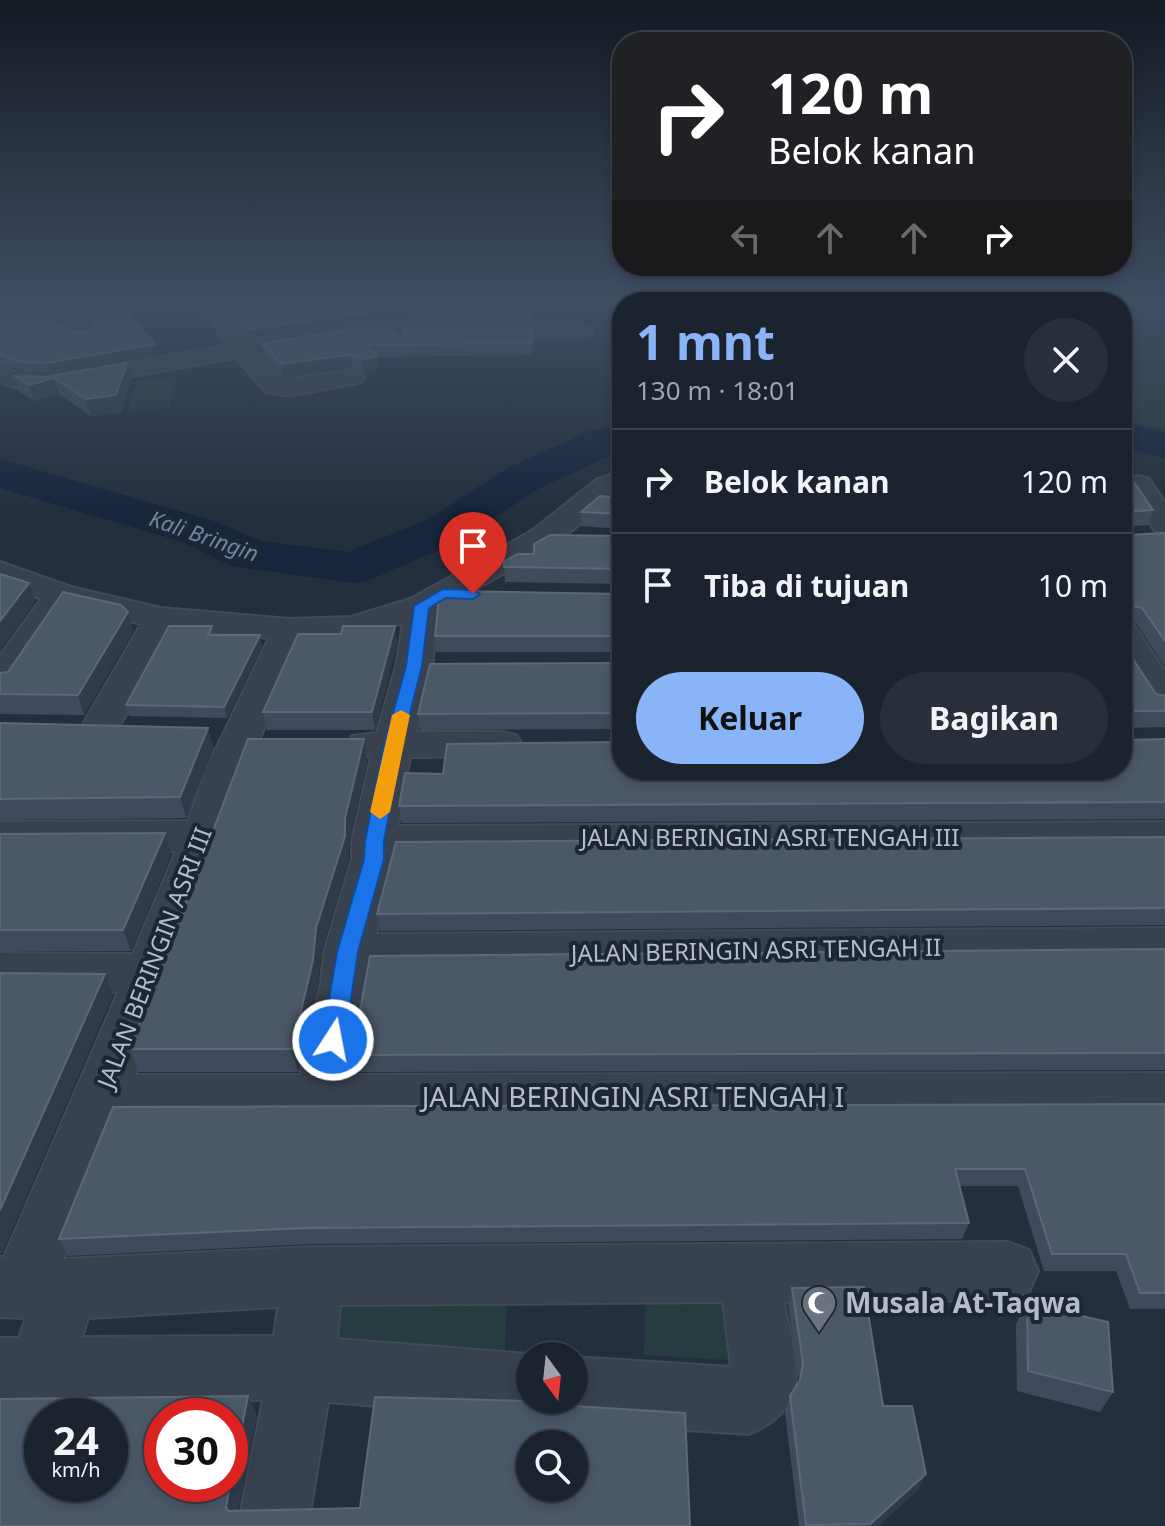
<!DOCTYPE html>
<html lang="id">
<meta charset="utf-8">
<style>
:root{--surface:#1b232e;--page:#282f3a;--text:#f1f3f6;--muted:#a0a4aa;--line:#39404a;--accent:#8ab4f8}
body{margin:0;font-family:"Noto Sans",sans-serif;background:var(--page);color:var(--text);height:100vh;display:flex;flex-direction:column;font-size:30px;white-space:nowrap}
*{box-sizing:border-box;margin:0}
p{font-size:26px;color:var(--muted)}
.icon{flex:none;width:44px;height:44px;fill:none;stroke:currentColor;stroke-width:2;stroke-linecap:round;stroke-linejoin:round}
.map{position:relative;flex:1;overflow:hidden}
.drawer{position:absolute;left:612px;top:292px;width:520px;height:488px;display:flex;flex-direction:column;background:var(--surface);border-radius:32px;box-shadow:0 4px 12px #0003,0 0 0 2px var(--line)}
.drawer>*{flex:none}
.top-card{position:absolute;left:612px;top:32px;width:520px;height:244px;border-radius:32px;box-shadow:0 4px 12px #0003,0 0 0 2px var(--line);background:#202124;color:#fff;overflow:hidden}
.needle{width:52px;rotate:165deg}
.buttons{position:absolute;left:516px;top:1342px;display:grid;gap:16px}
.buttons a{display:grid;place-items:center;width:72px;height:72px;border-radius:50%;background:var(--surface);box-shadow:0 4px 12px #0003,0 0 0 2px var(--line);font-size:40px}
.speed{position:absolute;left:24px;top:1398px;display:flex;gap:16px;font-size:40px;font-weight:700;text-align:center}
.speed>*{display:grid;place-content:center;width:104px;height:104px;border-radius:50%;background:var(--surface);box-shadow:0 4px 12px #0003,0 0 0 2px var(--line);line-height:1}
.speed small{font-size:20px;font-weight:400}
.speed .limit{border:12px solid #d22;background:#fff;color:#111}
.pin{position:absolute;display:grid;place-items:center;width:68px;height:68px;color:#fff;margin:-82px -34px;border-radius:50% 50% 50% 0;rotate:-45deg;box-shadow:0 0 8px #0007}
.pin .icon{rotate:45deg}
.me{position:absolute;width:88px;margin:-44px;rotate:11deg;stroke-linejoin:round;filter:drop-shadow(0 0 6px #0008)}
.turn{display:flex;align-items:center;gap:28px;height:168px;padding:0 24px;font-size:36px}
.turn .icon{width:104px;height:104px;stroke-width:2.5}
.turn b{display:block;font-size:56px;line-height:68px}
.lanes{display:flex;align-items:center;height:76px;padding:0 24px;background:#0003;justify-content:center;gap:40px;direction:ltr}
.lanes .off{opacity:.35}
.round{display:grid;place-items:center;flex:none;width:84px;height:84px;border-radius:42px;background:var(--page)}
.headline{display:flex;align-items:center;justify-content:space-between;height:136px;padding:0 24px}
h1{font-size:48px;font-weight:700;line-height:60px;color:var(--accent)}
.button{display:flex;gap:16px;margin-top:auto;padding:16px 24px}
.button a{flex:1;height:92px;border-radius:48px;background:var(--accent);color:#111;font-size:32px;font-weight:700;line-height:92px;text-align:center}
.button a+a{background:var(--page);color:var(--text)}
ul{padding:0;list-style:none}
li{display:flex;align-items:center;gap:24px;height:104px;padding:0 24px;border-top:2px solid var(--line)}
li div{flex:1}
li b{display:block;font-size:30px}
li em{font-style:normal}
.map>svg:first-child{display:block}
.green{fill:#263c3f}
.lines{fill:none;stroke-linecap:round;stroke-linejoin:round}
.river{fill:#17263c;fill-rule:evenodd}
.minor-casing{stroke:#414a57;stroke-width:4}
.minor{fill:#38414e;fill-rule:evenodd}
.wall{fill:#3f4b5c}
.shaded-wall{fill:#2f3b4b}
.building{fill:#4b5868;stroke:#5c6777;stroke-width:2;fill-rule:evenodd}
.route{fill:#1a73e8;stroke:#114b97;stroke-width:2}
.slow{fill:#f59e0b}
.labels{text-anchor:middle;stroke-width:8;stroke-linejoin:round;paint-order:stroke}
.far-water-label{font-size:22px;font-style:italic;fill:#6d86a8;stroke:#1d2633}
.street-label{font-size:24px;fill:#b4bcc9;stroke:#1d2633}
.near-street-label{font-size:28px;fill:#b4bcc9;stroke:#1d2633}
.near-poi-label{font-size:28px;font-weight:bold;fill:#b4bcc9;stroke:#1d2633;text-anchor:start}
</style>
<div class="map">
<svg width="1165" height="1526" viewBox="0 0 1165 1526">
<rect width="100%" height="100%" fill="#242f3e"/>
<!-- green -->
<g class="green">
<polygon points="776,301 1165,301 1165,429 1122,421 1122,302"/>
<polygon points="175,378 169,408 128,411 136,381"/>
<polygon points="646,1273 739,1279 742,1361 644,1355"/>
<polygon points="507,1284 505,1355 331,1358 342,1286"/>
</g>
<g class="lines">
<!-- river -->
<g class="river">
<polygon points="1122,423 1165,432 1165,458 1122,449"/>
<polygon points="622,424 622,450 538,489 461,540 372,579 354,583 231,566 183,542 0,488 0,459 217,522 260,541 348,552 427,520 506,469 589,431"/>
</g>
<defs>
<g id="minor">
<polygon points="9,301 36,301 92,329 95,334 92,339 76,339 12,306"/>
<polygon points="198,301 220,301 222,305 249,301 299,301 296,306 288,307 230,317 248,342 354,324 582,324 590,326 593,331 590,336 582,338 354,338 258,354 282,380 352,370 361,372 364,377 361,382 352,384 289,396 266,392 236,358 50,390 20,389 0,382 0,366 24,375 50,376 227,346"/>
<path d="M622,471V490L555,544L438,611L432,666L416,732H502L516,735L522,744L516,753L502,756L410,757L398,826L1165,822V852L396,856L376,934L1165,928V964L370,970L352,1075L1165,1073V1119L118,1121L63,1259L312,1247L1008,1242L1029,1250L1038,1271L1029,1292L1008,1300L784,1302C794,1361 817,1405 749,1434L574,1423L550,1410L530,1418L328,1402L308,1526H238L263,1400L0,1402V1338H19L26,1318L0,1317V1257H4L118,992L0,991V953L133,954L176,851L0,852V822L188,821L206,770L269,638L172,629L112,740L98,743L84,740L79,731L141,624L69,607L13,690L0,693V656L41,599L0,583V562L71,587L161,608L290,619L351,617L410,599L447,579L533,530L596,480ZM403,623L396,666L377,733L352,736L346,745L352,754L371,757L352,841V859L324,952L321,983L300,1075H135L225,836L246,770L303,639L353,637ZM723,1302L731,1367L574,1357V1400H530V1356H536L530,1354L337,1339L340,1305ZM278,1307L274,1336L82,1337L88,1318Z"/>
<polygon points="1139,476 1149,479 1165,502 1165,533 1154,530 1125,485 1129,479"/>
<polygon points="1122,622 1134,625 1165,672 1165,712 1152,709 1122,661"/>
</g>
</defs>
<!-- minor casing -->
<use href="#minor" class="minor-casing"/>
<!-- minor -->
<use href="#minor" class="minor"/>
</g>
<!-- wall -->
<g class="wall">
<polygon points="0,301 72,332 89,332 93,326 42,301 117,301 155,344 157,355 50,373 25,372 0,364"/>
<polygon points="413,301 468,301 467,307 533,307 533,321 411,321 410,313"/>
<polygon points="234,310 370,321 249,339 235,319"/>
<polygon points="532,329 532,355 377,357 378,368 364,371 352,367 283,377 264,356 262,344 402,340"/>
<polygon points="15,376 131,379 121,412 91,416 59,394 34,401 20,392"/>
<polygon points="1122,476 1153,510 1148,525 1124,527 1124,532 1127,535 1165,533 1165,667 1136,623 1125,621 1125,647 1156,694 1165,696 1165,727 1126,728 1126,740 1165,739 1165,819 402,823 399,806 1122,770"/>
<polygon points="622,498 622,529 581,526 581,512"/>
<polygon points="622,536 622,584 505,582 504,567 534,554"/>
<polygon points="622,594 622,652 436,652 435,636"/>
<polygon points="128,612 133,631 84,715 0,714 0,673 8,672"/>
<polygon points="212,626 214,635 262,646 227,718 129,716 126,705"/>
<polygon points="395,626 397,643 375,730 267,730 263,712 341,634"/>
<polygon points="622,663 622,729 420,730 418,714"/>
<polygon points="0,723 214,748 186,818 0,820"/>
<polygon points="367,761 349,840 349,859 321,951 318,983 298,1072 139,1072 130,1049"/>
<polygon points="0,834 171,854 131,951 0,951"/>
<polygon points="1165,837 1165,925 380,931 377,914"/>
<polygon points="1165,949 1165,1070 356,1072 352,1055"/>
<polygon points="1165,1104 1165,1309 1130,1309 1116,1271 1044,1271 1018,1186 959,1186 969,1223 962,1239 312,1244 68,1256 59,1239"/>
<polygon points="792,1288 883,1406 926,1474 918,1490 878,1526 799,1526 785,1413 790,1396 798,1383 799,1379 788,1305"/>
<polygon points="1027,1303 1113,1392 1100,1412 1017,1391 1016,1324"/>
</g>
<!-- shaded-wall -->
<g class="shaded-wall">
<polygon points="369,312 370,321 249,339 248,330"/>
<polygon points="155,344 157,355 50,373 47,363"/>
<polygon points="350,355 352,367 283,377 281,364"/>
<polygon points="377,356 378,368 364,371 362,359"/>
<polygon points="127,363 131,379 121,412 91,416 86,399"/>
<polygon points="54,378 59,394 34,401 29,385"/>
<polygon points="29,583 35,602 0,651 0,621"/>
<polygon points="128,612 133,631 84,715 78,695"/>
<polygon points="395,626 397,643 375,730 372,712"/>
<polygon points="260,635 262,646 227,718 224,707"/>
<polygon points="208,728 214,748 186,818 180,797"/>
<polygon points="364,739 367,761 349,840 349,859 321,951 318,983 298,1072 292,1049 316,928 345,818"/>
<polygon points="165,833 171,854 131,951 123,930"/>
<polygon points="105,974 113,995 2,1254 0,1254 0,1210"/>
<polygon points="248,1396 257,1416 235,1525 226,1507"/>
<polygon points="926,1474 918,1490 878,1526 870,1526"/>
</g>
<!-- building -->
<g class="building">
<polygon points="0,301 11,301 72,332 89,332 95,326 91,316 59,301 117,301 155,344 47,363 21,362 0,355"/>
<polygon points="294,301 357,301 369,312 248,330 234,310"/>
<polygon points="413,301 466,301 465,307 533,307 533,313 410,313"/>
<polygon points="353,329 390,329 402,340 405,329 532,329 532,343 366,345 377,356 362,359 350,355 281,364 262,344"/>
<polygon points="127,363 116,395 86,399 54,378 29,385 15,376 46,377"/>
<polygon points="1122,476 1130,476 1153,510 1125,512 1124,532 1127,535 1165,533 1165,641 1142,608 1126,604 1125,647 1156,694 1165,696 1165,711 1126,711 1126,740 1165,739 1165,802 399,806 405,773 443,774 447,744 622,742 622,770 1122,770"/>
<polygon points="600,496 622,498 622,514 581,512"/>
<polygon points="550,535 622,536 622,569 504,567 504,561 518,554 534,554 534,544"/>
<polygon points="0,574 29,583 0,621"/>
<polygon points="449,591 622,594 622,636 435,636 439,597"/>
<polygon points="63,592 121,605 128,612 78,695 0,694 0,673 8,672"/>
<polygon points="169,626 212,626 208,635 260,635 224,707 126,705"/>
<polygon points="343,626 395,626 372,712 263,712 298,634 341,634"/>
<polygon points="622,663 622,713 418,714 430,664"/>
<polygon points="0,723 208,728 180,797 0,799"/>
<polygon points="248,739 364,739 345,818 345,836 316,928 313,960 292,1049 130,1049"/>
<polygon points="165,833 123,930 0,930 0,834"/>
<polygon points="1165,837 1165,908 377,914 396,842"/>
<polygon points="1165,949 1165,1053 352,1055 370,956"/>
<polygon points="0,973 105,974 0,1210"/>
<polygon points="1165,1104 1165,1293 1140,1293 1126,1254 1052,1254 1025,1169 955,1169 969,1223 307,1228 59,1239 113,1107"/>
<polygon points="864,1287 883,1406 912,1406 926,1474 870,1524 806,1525 790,1396 800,1380 803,1363 792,1288"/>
<polygon points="1027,1303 1108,1322 1113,1392 1028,1371"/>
<path d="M248,1396L226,1507L228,1511L360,1508L375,1397L528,1401L561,1400L574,1406L685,1413L690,1526H0V1399ZM42,1416H110V1484H42ZM162,1416H230V1484H162ZM530,1444H574V1488H530Z"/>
</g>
<!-- sky -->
<linearGradient id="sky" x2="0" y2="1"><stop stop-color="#141a22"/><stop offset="0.59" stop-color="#3f4d63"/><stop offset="1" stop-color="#3f4d63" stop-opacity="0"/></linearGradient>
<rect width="1165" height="514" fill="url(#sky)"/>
<!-- route -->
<polygon class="route" points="443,589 473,590 480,594 473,599 446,598 429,608 422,666 402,745 384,841 384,859 358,952 345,1040 341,1047 333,1050 325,1047 322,1040 337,952 364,859 365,841 384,745 406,666 414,606"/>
<!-- slow -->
<polygon class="slow" points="401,710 410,715 390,812 380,819 370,812 392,715"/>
<!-- icons -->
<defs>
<symbol id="mosque-pin" viewBox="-11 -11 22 30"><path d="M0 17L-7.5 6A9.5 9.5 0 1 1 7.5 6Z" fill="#6b7280" stroke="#1d2633"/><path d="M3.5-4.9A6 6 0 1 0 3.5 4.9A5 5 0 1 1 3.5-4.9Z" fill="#fff"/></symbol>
</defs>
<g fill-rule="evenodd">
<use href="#mosque-pin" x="799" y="1283" width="40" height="54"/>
</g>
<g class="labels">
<!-- far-water labels -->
<g class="far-water-label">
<text transform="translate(204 536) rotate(19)" y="8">Kali Bringin</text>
</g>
<!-- street labels -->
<g class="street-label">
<text x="770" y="846">JALAN BERINGIN ASRI TENGAH III</text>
<text transform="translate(756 951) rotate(-1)" y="8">JALAN BERINGIN ASRI TENGAH II</text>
<text transform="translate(155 958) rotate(-69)" y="8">JALAN BERINGIN ASRI III</text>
</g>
<!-- near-street labels -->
<g class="near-street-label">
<text x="633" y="1107">JALAN BERINGIN ASRI TENGAH I</text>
</g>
<!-- near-poi labels -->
<g class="near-poi-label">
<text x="845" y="1313">Musala At-Taqwa</text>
</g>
</g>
</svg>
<div class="buttons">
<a><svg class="needle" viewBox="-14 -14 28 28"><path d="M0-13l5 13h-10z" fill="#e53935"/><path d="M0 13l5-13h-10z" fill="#a0a4aa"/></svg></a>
<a><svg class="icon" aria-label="search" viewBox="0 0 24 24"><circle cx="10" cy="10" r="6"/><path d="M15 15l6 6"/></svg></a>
</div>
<div class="speed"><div>24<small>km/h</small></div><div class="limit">30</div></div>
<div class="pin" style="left:473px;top:594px;background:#d93025"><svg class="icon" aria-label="arrive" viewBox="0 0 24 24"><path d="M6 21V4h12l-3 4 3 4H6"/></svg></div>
<svg class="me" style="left:333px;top:1040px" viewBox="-20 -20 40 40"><circle r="17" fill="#1a73e8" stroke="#fff" stroke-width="3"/><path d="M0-11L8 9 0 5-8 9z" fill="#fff"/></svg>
<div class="top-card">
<div class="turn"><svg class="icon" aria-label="right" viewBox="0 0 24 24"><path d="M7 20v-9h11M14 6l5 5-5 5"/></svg><div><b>120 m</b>Belok kanan</div></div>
<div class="lanes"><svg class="icon off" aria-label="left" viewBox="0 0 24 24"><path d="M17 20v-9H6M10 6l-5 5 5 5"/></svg><svg class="icon off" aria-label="ahead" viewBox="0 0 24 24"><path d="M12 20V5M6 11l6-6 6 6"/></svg><svg class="icon off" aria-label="ahead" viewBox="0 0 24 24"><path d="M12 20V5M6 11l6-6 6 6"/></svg><svg class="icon" aria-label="right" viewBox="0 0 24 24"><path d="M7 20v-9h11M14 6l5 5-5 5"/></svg></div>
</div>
<section class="drawer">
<div class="headline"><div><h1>1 mnt</h1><p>130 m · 18:01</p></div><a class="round"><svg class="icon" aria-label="close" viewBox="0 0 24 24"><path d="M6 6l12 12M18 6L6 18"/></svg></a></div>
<ul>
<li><svg class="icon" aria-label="right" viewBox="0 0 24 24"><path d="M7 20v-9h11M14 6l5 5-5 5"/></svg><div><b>Belok kanan</b></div><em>120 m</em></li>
<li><svg class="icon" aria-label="arrive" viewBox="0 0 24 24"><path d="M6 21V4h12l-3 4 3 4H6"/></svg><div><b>Tiba di tujuan</b></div><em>10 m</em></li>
</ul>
<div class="button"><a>Keluar</a><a>Bagikan</a></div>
</section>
</div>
